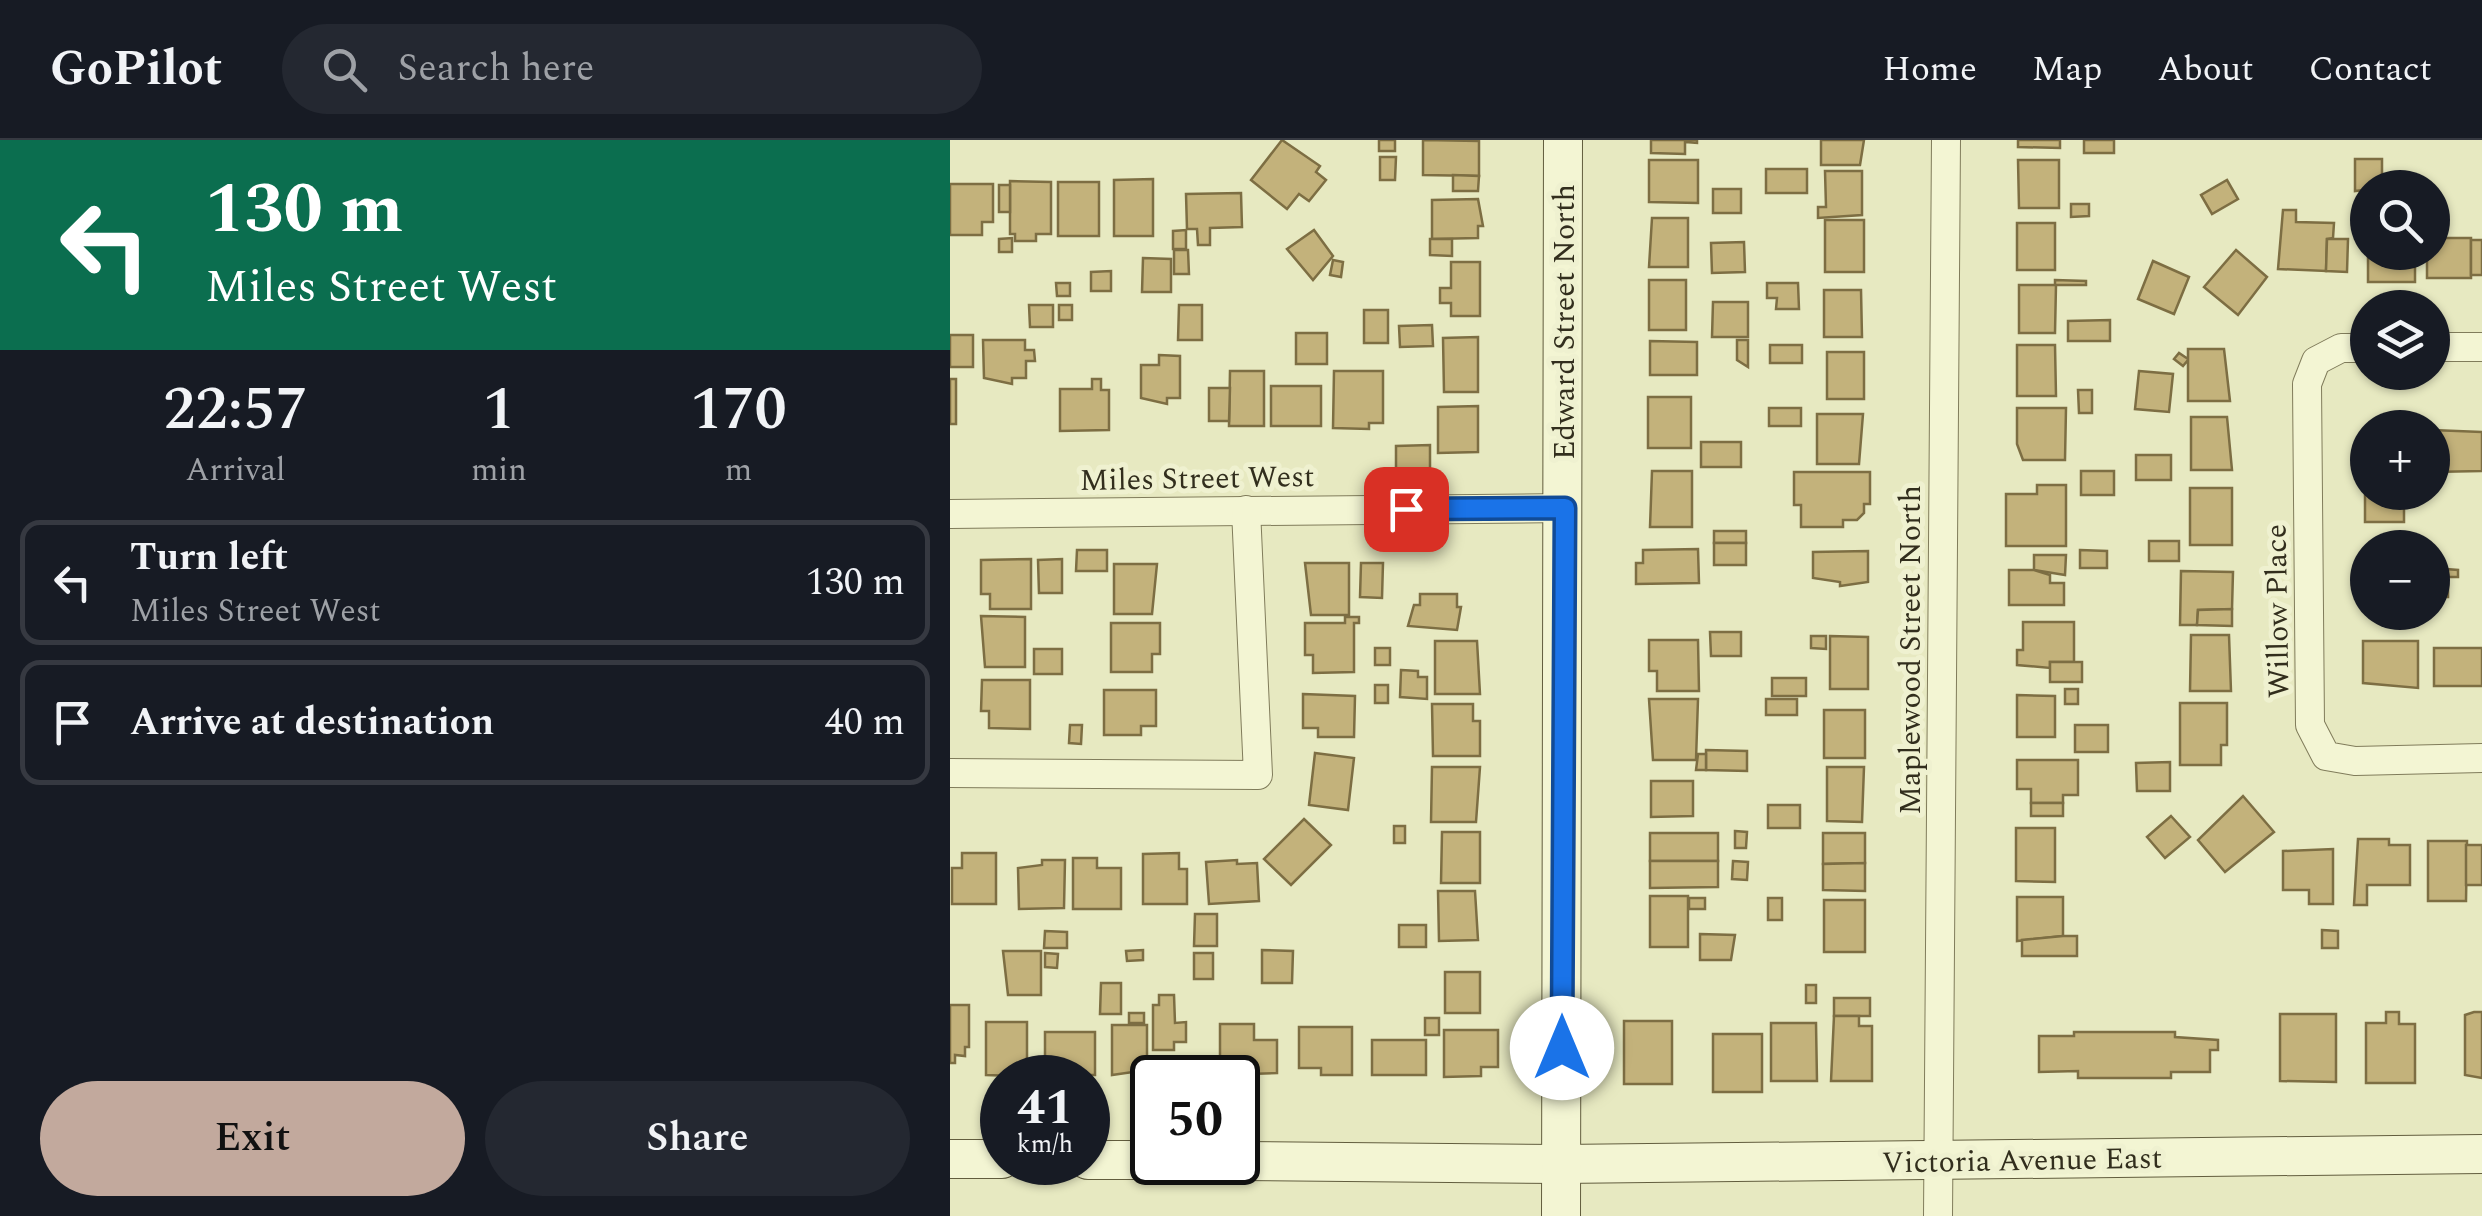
<!DOCTYPE html>
<meta charset="utf-8">
<style>
:root{--surface:#171b24;--page:#242831;--text:#f1f3f6;--muted:#9ea1a6;--line:#363941;--accent:#c2a99d}
body{margin:0;font-family:Spectral,serif;background:var(--page);color:var(--text);height:100vh;display:flex;flex-direction:column;font-size:38px;white-space:nowrap}
*{box-sizing:border-box;margin:0}
p{font-size:32px;color:var(--muted)}
.icon{flex:none;width:55px;height:55px;fill:none;stroke:currentColor;stroke-width:2;stroke-linecap:round;stroke-linejoin:round}
.map{position:relative;flex:1;overflow:hidden}
.side{display:flex;flex-direction:column;background:var(--surface);width:950px}
.side>*{flex:none}
.guide{background:#0b6e4f;color:#fff;overflow:hidden}
.fabs{position:absolute;left:1400px;top:30px;display:grid;gap:20px}
.fabs a{display:grid;place-items:center;width:100px;height:100px;border-radius:50%;background:var(--surface);box-shadow:0 2px 8px #0004;font-size:50px}
.speed{position:absolute;left:30px;top:915px;display:flex;gap:20px;font-size:50px;font-weight:700;text-align:center}
.speed>*{display:grid;place-content:center;width:130px;height:130px;border-radius:50%;background:var(--surface);box-shadow:0 2px 8px #0004;line-height:1}
.speed small{font-size:25px;font-weight:400}
.speed .limit{border:5px solid #111;border-radius:15px;background:#fff;color:#111}
.pin{position:absolute;display:grid;place-items:center;width:85px;height:85px;color:#fff;margin:-42px;border-radius:20px;box-shadow:0 5px 15px #0006}
.me{position:absolute;width:110px;margin:-55px;rotate:0deg;stroke-linejoin:round;filter:drop-shadow(0 0 8px #0008)}
.turn{display:flex;align-items:center;gap:35px;height:210px;padding:0 40px;font-size:45px}
.turn .icon{width:130px;height:130px;stroke-width:2.5}
.turn b{display:block;font-size:70px;line-height:85px}
.eta{display:flex;justify-content:space-evenly;align-items:center;height:170px;text-align:center}
.eta b{font-size:60px;font-weight:600;line-height:70px}
.primary-button{display:flex;gap:20px;margin-top:auto;padding:20px 40px}
.primary-button a{flex:1;height:115px;border-radius:60px;background:var(--accent);color:#111;font-size:40px;font-weight:600;line-height:115px;text-align:center}
.primary-button a+a{background:var(--page);color:var(--text)}
ul{padding:0;list-style:none}
li{display:flex;align-items:center;gap:30px;height:125px;margin:0 20px 15px;padding:0 20px;border:5px solid var(--line);border-radius:20px}
li div{flex:1}
li b{display:block;font-size:38px}
li em{font-style:normal}
header{display:flex;align-items:center;gap:60px;box-sizing:border-box;height:140px;padding:0 50px;background:var(--surface);border-bottom:2px solid var(--line)}
header strong{font-size:48px}
nav{display:flex;gap:55px;margin-inline-start:auto;font-size:35px}
.search{width:700px;height:90px;background:var(--page);display:flex;align-items:center;gap:25px;box-sizing:border-box;padding:0 35px;border-radius:55px;color:var(--muted);font-size:38px}
main{display:flex;flex:1;min-height:0}
.map>svg:first-child{display:block}
.building{fill:#c3b27b;stroke:#7d6e43;stroke-width:2.5}
.lines{fill:none;stroke-linecap:round;stroke-linejoin:round}
.street-casing{stroke:#807c5b;stroke-width:30}
.secondary-casing{stroke:#625d3e;stroke-width:40}
.street{stroke:#f3f5d3;stroke-width:28}
.secondary{stroke:#f3f5d3;stroke-width:38}
.route-casing{stroke:#114b97;stroke-width:25}
.route{stroke:#1a73e8;stroke-width:18}
.labels{text-anchor:middle;stroke-width:10;stroke-linejoin:round;paint-order:stroke}
.street-label{font-size:30px;fill:#322e1d;stroke:#eff1d0}
</style>
<header>
<strong>GoPilot</strong>
<div class="search"><svg class="icon" aria-label="search" viewBox="0 0 24 24"><circle cx="10" cy="10" r="6"/><path d="M15 15l6 6"/></svg>Search here</div>
<nav><a>Home</a><a>Map</a><a>About</a><a>Contact</a></nav>
</header>
<main>
<section class="side">
<div class="guide">
<div class="turn"><svg class="icon" aria-label="left" viewBox="0 0 24 24"><path d="M17 20v-9H6M10 6l-5 5 5 5"/></svg><div><b>130 m</b>Miles Street West</div></div>
</div>
<div class="eta">
<div><b>22:57</b><p>Arrival</p></div>
<div><b>1</b><p>min</p></div>
<div><b>170</b><p>m</p></div>
</div>
<ul>
<li><svg class="icon" aria-label="left" viewBox="0 0 24 24"><path d="M17 20v-9H6M10 6l-5 5 5 5"/></svg><div><b>Turn left</b><p>Miles Street West</p></div><em>130 m</em></li>
<li><svg class="icon" aria-label="arrive" viewBox="0 0 24 24"><path d="M6 21V4h12l-3 4 3 4H6"/></svg><div><b>Arrive at destination</b></div><em>40 m</em></li>
</ul>
<div class="primary-button"><a>Exit</a><a>Share</a></div>
</section>
<div class="map">
<svg width="1532" height="1076" viewBox="0 0 1532 1076">
<rect width="100%" height="100%" fill="#e7e9c1"/>
<!-- building -->
<g class="building">
<polygon points="332,0 370,26 366,32 376,40 359,61 349,54 337,69 301,40"/>
<rect x="429" y="0" width="16" height="11"/>
<polygon points="473,0 529,1 529,36 473,35"/>
<polygon points="701,0 747,0 747,3 735,2 735,14 701,13"/>
<polygon points="871,0 914,0 910,25 871,25"/>
<polygon points="1068,0 1110,0 1110,8 1068,7"/>
<rect x="1134" y="0" width="30" height="13"/>
<polygon points="430,17 446,17 445,40 430,40"/>
<polygon points="1405,19 1432,19 1432,48 1405,51"/>
<polygon points="699,20 748,20 748,63 699,62"/>
<polygon points="1068,20 1109,20 1109,68 1069,68"/>
<rect x="816" y="29" width="41" height="24"/>
<polygon points="875,31 912,31 912,75 868,78 868,67 876,67"/>
<polygon points="503,35 529,36 528,51 503,51"/>
<polygon points="203,39 203,96 164,96 164,40"/>
<polygon points="1277,40 1288,59 1262,74 1251,55"/>
<polygon points="60,41 101,42 101,94 86,94 86,101 65,101 65,94 60,94"/>
<rect x="108" y="42" width="41" height="54"/>
<polygon points="0,44 43,44 43,82 32,82 32,95 0,95"/>
<rect x="49" y="45" width="11" height="27"/>
<rect x="763" y="49" width="28" height="24"/>
<polygon points="291,53 292,87 260,88 260,105 248,105 247,89 237,89 236,54"/>
<polygon points="528,59 533,86 528,86 528,98 482,99 482,60"/>
<polygon points="1121,64 1139,64 1139,76 1121,77"/>
<polygon points="1333,70 1346,70 1346,82 1384,83 1383,98 1377,99 1376,131 1328,129"/>
<polygon points="702,78 738,78 738,127 699,127"/>
<rect x="875" y="80" width="39" height="52"/>
<rect x="1067" y="83" width="38" height="47"/>
<polygon points="236,90 236,109 223,109 223,91"/>
<polygon points="364,90 383,116 363,140 337,109"/>
<polygon points="62,98 62,112 49,112 49,99"/>
<polygon points="1482,98 1521,98 1521,138 1477,138 1477,112 1482,112"/>
<polygon points="480,99 502,99 502,116 480,115"/>
<polygon points="1377,99 1398,99 1397,132 1376,131"/>
<rect x="1521" y="100" width="11" height="35"/>
<polygon points="794,102 795,132 762,133 761,103"/>
<polygon points="224,110 238,110 239,134 224,134"/>
<polygon points="1286,110 1317,137 1288,175 1254,147"/>
<rect x="1418" y="112" width="47" height="30"/>
<polygon points="193,118 221,119 221,152 192,152"/>
<polygon points="383,120 393,122 391,137 380,135"/>
<polygon points="1203,121 1239,137 1224,174 1188,159"/>
<polygon points="501,122 530,122 530,176 501,176 501,163 490,163 490,148 501,148"/>
<polygon points="161,131 161,151 141,151 141,132"/>
<rect x="699" y="140" width="37" height="50"/>
<polygon points="1105,140 1136,141 1136,145 1106,145 1105,193 1069,193 1069,145 1105,145"/>
<polygon points="106,143 120,143 120,156 107,156"/>
<polygon points="817,143 848,143 849,169 826,169 827,158 817,158"/>
<polygon points="874,150 911,150 912,197 874,197"/>
<polygon points="763,162 798,162 798,197 762,197"/>
<polygon points="79,165 103,165 103,187 80,187"/>
<rect x="109" y="165" width="13" height="15"/>
<polygon points="229,165 252,165 252,200 228,200"/>
<rect x="414" y="170" width="24" height="33"/>
<polygon points="1160,180 1160,201 1118,201 1118,181"/>
<polygon points="482,185 483,206 450,207 449,186"/>
<rect x="346" y="193" width="31" height="31"/>
<rect x="0" y="195" width="23" height="32"/>
<polygon points="528,197 528,252 494,252 493,198"/>
<polygon points="33,200 75,200 75,210 84,210 85,221 76,221 76,238 62,238 62,244 34,238"/>
<polygon points="787,200 798,200 798,227 787,220"/>
<polygon points="700,201 747,202 747,235 700,235"/>
<rect x="820" y="205" width="32" height="18"/>
<polygon points="1067,205 1105,205 1106,256 1067,256"/>
<polygon points="1238,209 1274,209 1280,261 1238,261 1238,220 1233,226 1224,219 1229,213 1238,219"/>
<rect x="877" y="212" width="37" height="47"/>
<polygon points="209,215 230,216 230,258 217,258 217,264 191,258 191,225 209,225"/>
<polygon points="280,231 314,231 314,286 279,286"/>
<polygon points="384,231 433,231 433,283 419,283 419,289 383,288"/>
<polygon points="1189,231 1223,234 1219,272 1185,269"/>
<rect x="0" y="239" width="6" height="45"/>
<polygon points="142,239 151,239 151,250 159,250 159,290 110,291 110,249 142,249"/>
<rect x="321" y="246" width="50" height="40"/>
<polygon points="259,248 280,248 279,281 259,281"/>
<polygon points="1128,250 1142,250 1142,273 1129,273"/>
<rect x="698" y="257" width="43" height="51"/>
<polygon points="528,266 528,312 488,313 488,267"/>
<rect x="819" y="268" width="32" height="18"/>
<polygon points="1067,268 1116,268 1115,320 1073,320 1067,304"/>
<polygon points="867,274 913,274 909,324 867,324"/>
<polygon points="1241,277 1277,277 1282,330 1241,330"/>
<polygon points="1482,290 1532,292 1532,331 1482,332"/>
<rect x="751" y="302" width="40" height="25"/>
<polygon points="480,305 480,329 446,329 446,306"/>
<rect x="1186" y="315" width="35" height="25"/>
<polygon points="702,331 742,331 742,387 700,387"/>
<rect x="1131" y="331" width="33" height="24"/>
<polygon points="844,332 920,332 920,364 914,364 914,373 907,380 893,380 893,387 851,387 851,365 844,365"/>
<polygon points="1087,345 1116,345 1116,406 1056,406 1056,354 1087,354"/>
<rect x="1240" y="348" width="42" height="57"/>
<polygon points="1415,350 1454,352 1454,382 1415,382"/>
<rect x="764" y="391" width="32" height="12"/>
<rect x="1199" y="401" width="30" height="20"/>
<rect x="764" y="403" width="32" height="22"/>
<polygon points="748,409 749,443 686,444 686,423 693,423 693,410"/>
<polygon points="127,410 157,410 157,431 126,431"/>
<polygon points="1130,410 1157,411 1157,428 1130,428"/>
<polygon points="918,411 918,442 890,446 890,442 863,438 863,412"/>
<polygon points="1084,415 1116,415 1115,435 1084,430"/>
<polygon points="81,419 81,469 40,469 40,454 31,454 31,420"/>
<polygon points="112,419 112,453 89,453 88,420"/>
<polygon points="355,423 399,423 399,475 361,475"/>
<polygon points="411,423 433,423 432,458 410,457"/>
<polygon points="164,424 207,424 202,474 164,474"/>
<polygon points="1482,428 1508,430 1508,437 1498,437 1498,457 1482,457"/>
<polygon points="1059,430 1084,430 1100,435 1100,443 1114,443 1114,465 1059,465"/>
<polygon points="1231,431 1283,432 1282,469 1248,470 1247,485 1230,485"/>
<polygon points="470,454 507,454 507,467 511,467 507,490 458,486 464,465 470,465"/>
<polygon points="1282,469 1282,486 1247,485 1248,470"/>
<polygon points="31,476 75,477 75,527 35,527"/>
<polygon points="395,477 409,477 409,483 404,483 404,532 363,533 363,515 355,515 355,483 395,483"/>
<polygon points="1073,482 1124,482 1124,522 1100,522 1100,528 1067,525 1067,510 1073,510"/>
<polygon points="161,483 210,483 210,514 202,514 202,532 161,532"/>
<polygon points="760,492 791,492 791,516 761,516"/>
<polygon points="1241,495 1279,495 1281,551 1240,551"/>
<polygon points="861,496 876,496 876,509 861,508"/>
<polygon points="880,496 918,497 918,549 880,549"/>
<polygon points="699,500 748,500 749,551 707,551 707,531 699,531"/>
<polygon points="485,501 527,501 530,554 485,554"/>
<polygon points="1413,501 1468,501 1468,548 1413,543"/>
<rect x="425" y="508" width="15" height="17"/>
<rect x="1484" y="508" width="48" height="38"/>
<rect x="84" y="509" width="28" height="25"/>
<rect x="1100" y="522" width="32" height="20"/>
<polygon points="451,530 468,531 468,537 477,537 477,559 450,557"/>
<rect x="822" y="538" width="34" height="18"/>
<polygon points="32,540 80,540 80,589 39,588 39,571 31,571"/>
<rect x="425" y="545" width="13" height="18"/>
<rect x="1115" y="549" width="13" height="15"/>
<polygon points="154,550 206,550 206,586 191,586 191,595 154,595"/>
<polygon points="353,554 405,556 404,597 368,597 368,588 353,588"/>
<polygon points="1067,555 1105,556 1105,597 1067,597"/>
<polygon points="699,559 748,559 746,620 703,620"/>
<rect x="816" y="559" width="31" height="16"/>
<polygon points="1230,563 1277,563 1277,605 1271,605 1271,625 1230,625"/>
<polygon points="482,564 523,564 523,581 530,581 530,616 483,616"/>
<rect x="874" y="570" width="41" height="48"/>
<polygon points="120,585 132,585 131,604 119,603"/>
<rect x="1125" y="585" width="33" height="27"/>
<polygon points="756,610 797,611 797,631 756,630"/>
<polygon points="365,613 404,618 398,670 359,665"/>
<polygon points="748,614 756,614 756,630 746,630"/>
<polygon points="1067,620 1128,620 1128,655 1113,655 1113,663 1081,663 1081,649 1067,649"/>
<polygon points="1220,622 1220,651 1187,651 1186,623"/>
<polygon points="482,627 530,627 526,682 481,682"/>
<polygon points="877,627 914,627 912,682 877,681"/>
<polygon points="701,641 743,641 743,676 701,677"/>
<polygon points="1293,656 1324,692 1275,732 1248,700"/>
<rect x="1081" y="663" width="32" height="13"/>
<rect x="818" y="665" width="32" height="23"/>
<polygon points="1221,676 1240,697 1215,718 1197,697"/>
<polygon points="354,679 381,705 341,745 314,719"/>
<rect x="444" y="686" width="11" height="17"/>
<polygon points="1066,688 1105,688 1105,742 1066,741"/>
<polygon points="785,691 797,692 796,708 785,708"/>
<polygon points="492,692 530,692 530,743 491,743"/>
<rect x="700" y="693" width="68" height="28"/>
<polygon points="873,693 915,693 915,723 873,724"/>
<polygon points="1408,699 1439,699 1439,705 1460,705 1460,745 1417,745 1417,765 1404,765"/>
<polygon points="1478,701 1517,701 1516,761 1478,761"/>
<rect x="1516" y="705" width="16" height="40"/>
<polygon points="1383,709 1383,764 1359,764 1359,750 1333,750 1333,711"/>
<polygon points="12,713 46,713 46,764 2,764 2,728 12,728"/>
<polygon points="229,713 229,729 237,729 237,764 193,764 193,714"/>
<polygon points="123,718 147,718 147,728 171,728 171,769 123,769"/>
<polygon points="92,720 115,720 114,768 69,769 68,728 92,725"/>
<polygon points="287,720 287,724 307,723 309,761 259,764 256,722"/>
<polygon points="700,721 768,721 768,747 700,748"/>
<polygon points="783,721 798,722 797,740 782,739"/>
<polygon points="915,723 915,751 873,750 873,724"/>
<polygon points="488,751 525,751 528,800 489,801"/>
<rect x="700" y="756" width="38" height="51"/>
<polygon points="1067,757 1113,757 1113,796 1067,801"/>
<rect x="739" y="758" width="16" height="11"/>
<rect x="818" y="758" width="14" height="22"/>
<rect x="874" y="760" width="41" height="52"/>
<polygon points="245,774 267,774 267,806 244,806"/>
<rect x="449" y="785" width="27" height="22"/>
<polygon points="1372,790 1388,791 1388,808 1372,808"/>
<polygon points="95,791 117,792 117,808 94,808"/>
<polygon points="750,794 785,795 781,820 750,820"/>
<polygon points="1113,796 1127,796 1127,816 1072,816 1072,800"/>
<polygon points="193,810 193,820 177,821 176,811"/>
<polygon points="312,810 343,811 342,843 312,843"/>
<polygon points="53,811 91,811 91,855 58,855"/>
<polygon points="95,813 108,814 107,828 95,827"/>
<rect x="244" y="813" width="19" height="26"/>
<rect x="495" y="832" width="35" height="41"/>
<polygon points="151,843 171,843 171,874 150,874"/>
<rect x="856" y="845" width="10" height="18"/>
<polygon points="209,855 224,855 225,883 236,882 236,902 224,902 224,910 203,910 203,865 209,865"/>
<rect x="884" y="858" width="36" height="18"/>
<polygon points="0,865 19,865 19,907 15,907 15,916 5,915 5,923 0,923"/>
<polygon points="1436,872 1449,872 1449,884 1465,884 1465,943 1416,943 1416,883 1436,883"/>
<polygon points="1524,872 1532,872 1532,938 1515,935 1515,875"/>
<rect x="179" y="873" width="15" height="10"/>
<polygon points="1330,874 1386,874 1386,942 1330,941"/>
<polygon points="884,876 909,876 909,886 922,886 922,941 881,941"/>
<rect x="475" y="878" width="14" height="17"/>
<rect x="674" y="881" width="48" height="63"/>
<polygon points="36,882 77,882 77,931 65,931 65,936 36,935"/>
<polygon points="821,883 866,883 867,941 821,941"/>
<polygon points="270,884 304,884 304,900 327,900 327,933 270,935"/>
<polygon points="162,885 197,885 197,930 162,935"/>
<polygon points="349,887 402,887 402,935 371,935 371,928 349,928"/>
<polygon points="494,890 548,890 548,927 531,927 531,936 494,937"/>
<rect x="95" y="892" width="50" height="43"/>
<polygon points="1124,892 1225,892 1225,897 1268,900 1268,910 1260,910 1260,932 1221,932 1221,938 1128,938 1128,931 1089,932 1089,896 1124,896"/>
<rect x="763" y="894" width="49" height="58"/>
<rect x="422" y="900" width="54" height="35"/>
</g>
<g class="lines">
<defs>
<g id="street">
<polyline points="1482,207 1532,207"/>
<polyline points="1418,208 1391,208 1366,221 1357,244 1360,585 1376,616 1405,621 1532,618"/>
<polyline points="0,374 615,368"/>
<polyline points="0,633 308,635 296,370"/>
<polyline points="988,1076 996,0"/>
</g>
<g id="secondary">
<polyline points="0,1019 52,1019"/>
<polyline points="138,1020 202,1020"/>
<polyline points="288,1021 611,1024 1532,1014"/>
<polyline points="611,1076 613,0"/>
</g>
</defs>
<!-- street casing -->
<use href="#street" class="street-casing"/>
<!-- secondary casing -->
<use href="#secondary" class="secondary-casing"/>
<!-- street -->
<use href="#street" class="street"/>
<!-- secondary -->
<use href="#secondary" class="secondary"/>
</g>
<g class="lines">
<defs>
<polyline id="route" points="456,369 615,368 612,908"/>
</defs>
<!-- route casing -->
<use href="#route" class="route-casing"/>
<!-- route -->
<use href="#route" class="route"/>
</g>
<g class="labels">
<!-- street labels -->
<g class="street-label">
<text transform="translate(614 182) rotate(-90)" y="10">Edward Street North</text>
<text transform="translate(247 338) rotate(-1)" y="10">Miles Street West</text>
<text transform="translate(1327 471) rotate(-91)" y="10">Willow Place</text>
<text transform="translate(960 510) rotate(-90)" y="10">Maplewood Street North</text>
<text transform="translate(1072 1020) rotate(-1)" y="10">Victoria Avenue East</text>
</g>
</g>
</svg>
<div class="fabs">
<a><svg class="icon" aria-label="search" viewBox="0 0 24 24"><circle cx="10" cy="10" r="6"/><path d="M15 15l6 6"/></svg></a>
<a><svg class="icon" aria-label="layers" viewBox="0 0 24 24"><path d="M12 4l9 5-9 5-9-5zM3 14l9 5 9-5"/></svg></a>
<a>+</a>
<a>−</a>
</div>
<div class="speed"><div>41<small>km/h</small></div><div class="limit">50</div></div>
<div class="pin" style="left:456px;top:369px;background:#d93025"><svg class="icon" aria-label="arrive" viewBox="0 0 24 24"><path d="M6 21V4h12l-3 4 3 4H6"/></svg></div>
<svg class="me" style="left:612px;top:908px" viewBox="-20 -20 40 40"><circle r="19" fill="#fff"/><path d="M0-13L10 11 0 6-10 11z" fill="#1a73e8"/></svg>
</div>
</main>
